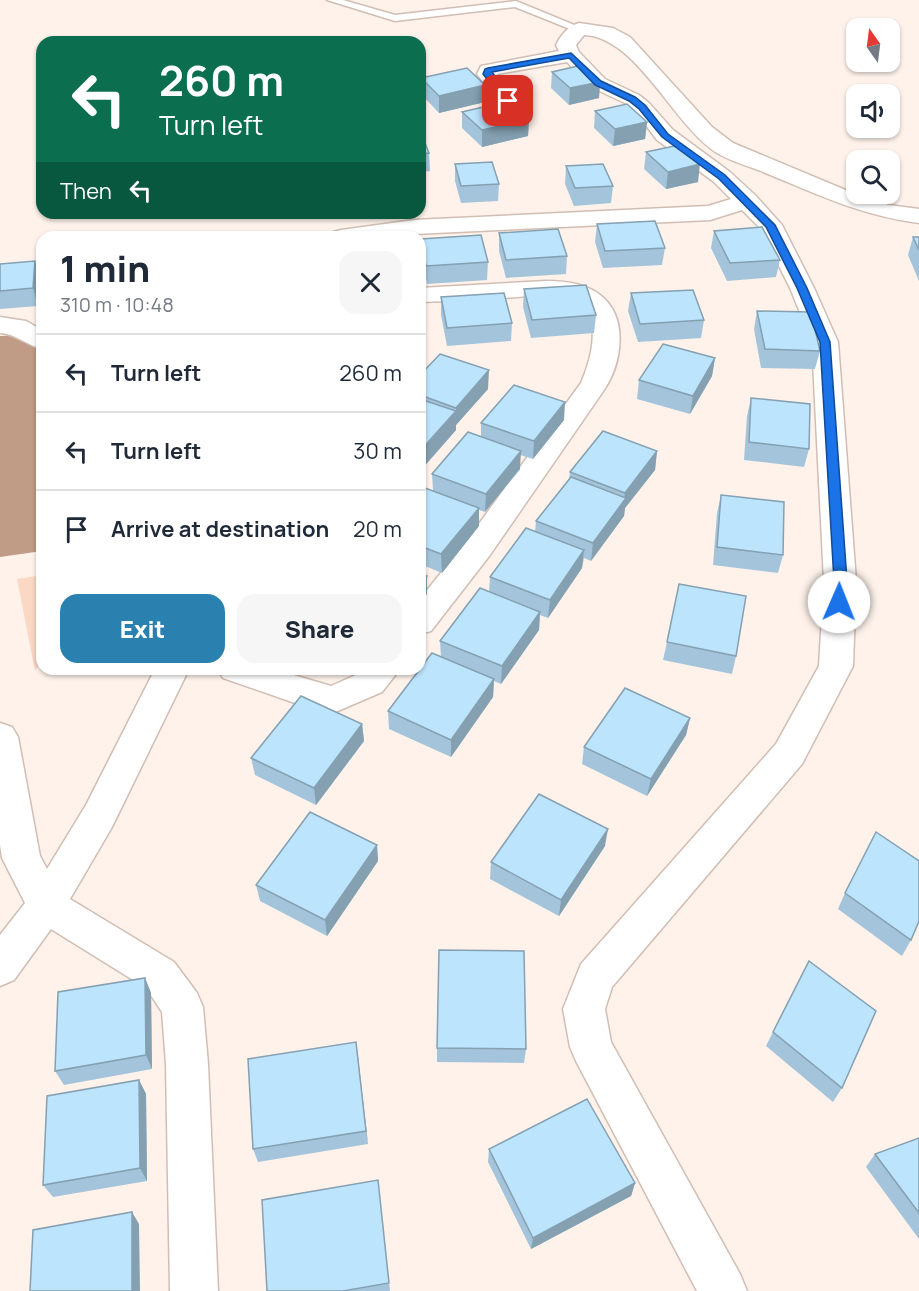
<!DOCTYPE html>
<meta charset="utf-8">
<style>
:root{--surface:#fff;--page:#f6f6f7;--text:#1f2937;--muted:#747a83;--line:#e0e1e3;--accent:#2a81b0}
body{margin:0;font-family:Manrope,sans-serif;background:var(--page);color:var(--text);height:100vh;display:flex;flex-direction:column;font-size:22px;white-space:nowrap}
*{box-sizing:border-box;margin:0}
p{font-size:20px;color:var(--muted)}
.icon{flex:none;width:33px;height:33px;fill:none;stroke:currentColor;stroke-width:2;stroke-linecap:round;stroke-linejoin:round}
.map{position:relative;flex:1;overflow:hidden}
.details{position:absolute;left:36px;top:231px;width:390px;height:444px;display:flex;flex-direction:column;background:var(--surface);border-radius:18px;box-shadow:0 2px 4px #0004}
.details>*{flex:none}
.guide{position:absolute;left:36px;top:36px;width:390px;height:183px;border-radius:18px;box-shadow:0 2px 4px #0004;background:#0b6e4f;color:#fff;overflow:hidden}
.needle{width:39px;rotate:346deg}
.fabs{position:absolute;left:846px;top:18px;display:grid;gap:12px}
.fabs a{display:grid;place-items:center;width:54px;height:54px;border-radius:12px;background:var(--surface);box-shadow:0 2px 4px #0004;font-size:30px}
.pin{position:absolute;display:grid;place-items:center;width:51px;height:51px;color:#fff;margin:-26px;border-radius:12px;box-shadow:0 3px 9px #0006}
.me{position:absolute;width:66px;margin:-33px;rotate:1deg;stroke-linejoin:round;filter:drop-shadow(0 0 4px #0008)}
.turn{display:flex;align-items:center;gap:21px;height:126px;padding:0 24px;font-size:27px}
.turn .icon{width:78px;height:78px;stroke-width:2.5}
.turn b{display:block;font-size:42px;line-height:51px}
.then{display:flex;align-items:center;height:57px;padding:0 24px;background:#0003;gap:12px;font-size:22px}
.round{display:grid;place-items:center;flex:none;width:63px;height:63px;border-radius:18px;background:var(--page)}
.head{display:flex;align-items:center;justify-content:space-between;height:102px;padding:0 24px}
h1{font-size:36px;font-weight:800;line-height:45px}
.cta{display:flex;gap:12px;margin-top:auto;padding:12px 24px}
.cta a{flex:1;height:69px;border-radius:18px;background:var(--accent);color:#fff;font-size:24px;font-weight:800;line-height:69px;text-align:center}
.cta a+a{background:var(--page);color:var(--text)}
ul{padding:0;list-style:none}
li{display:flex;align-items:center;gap:18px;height:78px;padding:0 24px;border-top:2px solid var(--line)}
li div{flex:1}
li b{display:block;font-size:22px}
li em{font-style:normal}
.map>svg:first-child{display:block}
.green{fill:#fbd8c4}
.water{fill:#c09b86}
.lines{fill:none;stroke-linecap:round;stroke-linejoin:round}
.service-casing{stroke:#d1beb3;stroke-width:3}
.minor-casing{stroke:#d1beb3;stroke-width:3}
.service{fill:#fff;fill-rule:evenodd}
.minor{fill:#fff;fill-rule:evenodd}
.wall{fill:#a3c4da}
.shaded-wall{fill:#84a0b1}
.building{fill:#bde4fd;stroke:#84a0b1;stroke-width:1.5}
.route{fill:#1a73e8;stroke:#114b97;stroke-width:1.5}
</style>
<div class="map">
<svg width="919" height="1291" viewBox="0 0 919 1291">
<rect width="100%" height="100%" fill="#fef2eb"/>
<!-- green -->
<polygon class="green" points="42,575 42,660 35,671 17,579"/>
<!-- water -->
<polygon class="water" points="25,335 42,348 42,551 0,557 0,336"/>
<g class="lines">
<defs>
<polygon id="service" points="327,0 343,0 395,15 516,1 584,29 575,31 515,7 395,21"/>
<g id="minor">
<path d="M579,23L613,28L630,37L712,127L733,143L867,199L889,205L919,209V223C863,216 819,195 768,174C752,167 732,162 717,153C673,125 637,37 584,35L576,45L579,52L605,79L639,95L649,103L673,130L730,172L756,196L782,225L814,288L838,342L856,581L853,666L802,764L612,987L605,1009L611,1042L740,1274L747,1291H697L576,1061L570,1047L563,1009L581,964L776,744L819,666L824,581L812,342L790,288L760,228L742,210L710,220L414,234L392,237H329L333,232L341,230L414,220L708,206L731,199L714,182L657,140L635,111L625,103L591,87L567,62L497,74L518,101L515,105H501L477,74L481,66L559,51L556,45C561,35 568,26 579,23Z"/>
<path d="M546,281C563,281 585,283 600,295C629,317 622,363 604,390L490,555L431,631L420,634V599L468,539L581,383C593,355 606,306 564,297C545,293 523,297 504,298C476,300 448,301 420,302V288Z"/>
<path d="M0,317L26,321L42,330V349C27,345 16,334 0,333Z"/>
<polygon points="155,669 189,669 112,827 70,899 174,962 197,993 203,1007 208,1064 218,1291 170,1291 166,1064 162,1012 146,988 51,929 14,980 0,986 0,935 25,903 2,858 0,845 0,723 12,727 18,737 40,856 47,869 86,805"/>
<polygon points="218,669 273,669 331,686 358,674 363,669 400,669 382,692 333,713 295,703 223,678"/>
</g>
</defs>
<!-- service casing -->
<use href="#service" class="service-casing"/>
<!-- minor casing -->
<use href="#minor" class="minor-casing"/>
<!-- service -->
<use href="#service" class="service"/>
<!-- minor -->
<use href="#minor" class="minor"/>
</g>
<!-- wall -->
<g class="wall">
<polygon points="552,72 600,82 599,98 569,105 551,88"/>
<polygon points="421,78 485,102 439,113 422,95"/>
<polygon points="595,111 647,122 645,139 613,146 594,128"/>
<polygon points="462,112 529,119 528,136 482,147 462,128"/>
<polygon points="420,133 429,153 430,171 420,172"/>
<polygon points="646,152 698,182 666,189 644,169"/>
<polygon points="455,164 499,184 498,201 461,203 455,181"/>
<polygon points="566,166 613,186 611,203 574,206 565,184"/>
<polygon points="597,224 665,248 662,265 603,268 595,242"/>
<polygon points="714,231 780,260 776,277 727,281 711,248"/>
<polygon points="499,233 567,256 566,274 506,278 499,251"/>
<polygon points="913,237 919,237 919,281 908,255"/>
<polygon points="421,239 488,262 487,280 427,284 422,257"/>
<polygon points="0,264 40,279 38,306 0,309"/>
<polygon points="524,289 596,315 594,333 531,338 523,307"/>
<polygon points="631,293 704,320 701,338 638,342 628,311"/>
<polygon points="441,297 512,323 511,341 447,346 441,315"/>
<polygon points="757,311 820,351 815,369 761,368 754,329"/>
<polygon points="715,358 712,376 690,414 637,399 639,380"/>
<polygon points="420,375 488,389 456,425 456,430 421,470 420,469"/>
<polygon points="751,398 809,449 804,467 744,460 747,416"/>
<polygon points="564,420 533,459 520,455 520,469 485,512 479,510 479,526 442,573 420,564 420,493 433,490 432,474 481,437 481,423"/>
<polygon points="657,451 655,470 625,508 624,516 591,561 584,558 582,568 548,618 540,615 539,630 501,684 494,681 493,697 451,757 389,729 388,711 441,657 440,641 489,592 490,577 535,532 536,521 569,479 570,472"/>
<polygon points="721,495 783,555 778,573 713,565 717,513"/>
<polygon points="667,642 736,656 732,674 663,660"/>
<polygon points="690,718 686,735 647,796 582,764 584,747"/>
<polygon points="362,724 364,741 316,805 255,775 251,758"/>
<polygon points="377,845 378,861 327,936 260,901 256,885"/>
<polygon points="605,846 559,916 490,879 491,862"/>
<polygon points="845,893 911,940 902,956 838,909"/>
<polygon points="145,978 151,993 152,1069 64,1085 55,1071"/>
<polygon points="773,1032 842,1088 833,1102 766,1046"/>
<polygon points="356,1042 368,1144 258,1162 253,1149"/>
<polygon points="437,1048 526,1049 524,1063 437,1062"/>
<polygon points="139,1080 146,1094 147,1181 53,1197 43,1185"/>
<polygon points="919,1138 919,1239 866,1167 875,1154"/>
<polygon points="489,1149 635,1183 631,1196 531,1249 488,1162"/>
<polygon points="378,1180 390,1291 267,1291"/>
</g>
<!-- shaded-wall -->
<g class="shaded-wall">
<polygon points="600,82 599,98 569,105 570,88"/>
<polygon points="485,85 485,102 439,113 439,96"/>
<polygon points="529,119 528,136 482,147 482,130"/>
<polygon points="647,122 645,139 613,146 615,129"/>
<polygon points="700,164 698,182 666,189 668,172"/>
<polygon points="35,261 40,279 38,306 33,288"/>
<polygon points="715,358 712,376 690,414 693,396"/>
<polygon points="489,370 488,389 456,425 456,430 421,470 420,451 456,412 456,408"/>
<polygon points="565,402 564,420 533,459 534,441"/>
<polygon points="521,451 520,469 485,512 486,494"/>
<polygon points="657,451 655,470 625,508 624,516 591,561 593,543 624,501 625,493"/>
<polygon points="479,508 479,526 442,573 441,554"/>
<polygon points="584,550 582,568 548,618 550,600"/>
<polygon points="427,576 427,594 420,604 420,585"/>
<polygon points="540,612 539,630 501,684 502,666"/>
<polygon points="494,679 493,697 451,757 451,740"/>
<polygon points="690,718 686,735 647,796 651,779"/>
<polygon points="362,724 364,741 316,805 314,788"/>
<polygon points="608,829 605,846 559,916 561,900"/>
<polygon points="377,845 378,861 327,936 325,920"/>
<polygon points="145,978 151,993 152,1069 146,1055"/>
<polygon points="356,1042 358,1057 368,1144 366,1131"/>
<polygon points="139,1080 146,1094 147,1181 140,1168"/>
<polygon points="635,1183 631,1196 531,1249 533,1238"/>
<polygon points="132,1212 139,1224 140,1291 132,1291"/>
</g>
<!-- building -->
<g class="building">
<polygon points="582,65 600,82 570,88 552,72"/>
<polygon points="467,68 485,85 439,96 421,78"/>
<polygon points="509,101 529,119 482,130 462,112"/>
<polygon points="627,104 647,122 615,129 595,111"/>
<polygon points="420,133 421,133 429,153 420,154"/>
<polygon points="679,145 700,164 668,172 646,152"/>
<polygon points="492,162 499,184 461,186 455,164"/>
<polygon points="603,164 613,186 575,188 566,166"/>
<polygon points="655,221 665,248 605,251 597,224"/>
<polygon points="762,227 780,260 730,263 714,231"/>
<polygon points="558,229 567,256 506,260 499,233"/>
<polygon points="481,235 488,262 426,266 421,239"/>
<polygon points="913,237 919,237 919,250"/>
<polygon points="35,261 33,288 0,291 0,264"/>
<polygon points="586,285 596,315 532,320 524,289"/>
<polygon points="693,290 704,320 640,324 631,293"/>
<polygon points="504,293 512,323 447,328 441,297"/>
<polygon points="757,311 811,312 820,351 765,349"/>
<polygon points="663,344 715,358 693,396 639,380"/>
<polygon points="440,354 489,370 456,408 420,395 420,375"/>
<polygon points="514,385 565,402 534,441 481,423"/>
<polygon points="751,398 810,404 809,449 749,442"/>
<polygon points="420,399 456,411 420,451"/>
<polygon points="603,431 657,451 625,493 570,472"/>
<polygon points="468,432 521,451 486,494 432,474"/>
<polygon points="571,477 626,498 593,543 536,521"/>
<polygon points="425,488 479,508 441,554 420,546 420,493"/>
<polygon points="721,495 784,502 783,555 717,547"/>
<polygon points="526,528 584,550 550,600 490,577"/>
<polygon points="420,573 427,576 420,585"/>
<polygon points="679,584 746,596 736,656 667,642"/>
<polygon points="480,588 540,612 502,666 440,641"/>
<polygon points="432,653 494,679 451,740 388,711"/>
<polygon points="625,688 690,718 651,779 584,747"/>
<polygon points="301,696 362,724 314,788 251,758"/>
<polygon points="539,794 608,829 561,900 491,862"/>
<polygon points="310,812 377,845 325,920 256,885"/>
<polygon points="876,832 919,861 919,921 911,940 845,893"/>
<polygon points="439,950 524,951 526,1049 437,1048"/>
<polygon points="809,961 876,1011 842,1088 773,1032"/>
<polygon points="145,978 146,1055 55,1071 58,992"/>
<polygon points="356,1042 366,1131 253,1149 248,1059"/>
<polygon points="139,1080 140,1168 43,1185 47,1096"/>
<polygon points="587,1099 635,1183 533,1238 489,1149"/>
<polygon points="919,1138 919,1213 875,1154"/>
<polygon points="378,1180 389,1283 343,1291 267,1291 262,1200"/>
<polygon points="132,1212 132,1291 30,1291 33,1230"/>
</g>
<!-- route -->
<polygon class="route" points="571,53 601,81 635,97 645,105 668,134 725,175 775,225 807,288 830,342 847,581 844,606 839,607 833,602 834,581 820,342 797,288 766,227 719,179 662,137 639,109 629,101 595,85 569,58 492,72 512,101 508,104 505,103 483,74 485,69 488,68"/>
</svg>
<div class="fabs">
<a><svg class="needle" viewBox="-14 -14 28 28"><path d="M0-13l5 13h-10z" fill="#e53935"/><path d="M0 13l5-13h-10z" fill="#747a83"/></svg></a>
<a><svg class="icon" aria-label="sound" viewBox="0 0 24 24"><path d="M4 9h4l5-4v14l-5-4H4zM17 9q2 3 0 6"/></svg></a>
<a><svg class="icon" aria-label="search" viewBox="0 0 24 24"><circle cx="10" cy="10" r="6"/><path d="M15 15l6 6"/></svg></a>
</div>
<div class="pin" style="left:508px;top:101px;background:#d93025"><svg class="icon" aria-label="arrive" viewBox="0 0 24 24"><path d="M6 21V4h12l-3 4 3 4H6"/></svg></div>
<svg class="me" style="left:839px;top:602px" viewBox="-20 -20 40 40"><circle r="19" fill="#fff"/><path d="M0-13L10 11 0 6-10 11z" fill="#1a73e8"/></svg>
<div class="guide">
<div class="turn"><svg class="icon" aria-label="left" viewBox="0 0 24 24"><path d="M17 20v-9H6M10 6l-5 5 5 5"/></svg><div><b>260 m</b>Turn left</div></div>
<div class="then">Then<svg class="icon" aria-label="left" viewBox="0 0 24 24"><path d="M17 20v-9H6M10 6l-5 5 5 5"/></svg></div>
</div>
<section class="details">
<div class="head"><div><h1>1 min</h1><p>310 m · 10:48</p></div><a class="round"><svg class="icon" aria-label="close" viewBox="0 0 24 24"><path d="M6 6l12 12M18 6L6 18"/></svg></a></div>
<ul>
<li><svg class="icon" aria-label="left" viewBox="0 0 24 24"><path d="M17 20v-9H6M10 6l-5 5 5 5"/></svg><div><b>Turn left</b></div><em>260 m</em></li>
<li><svg class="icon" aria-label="left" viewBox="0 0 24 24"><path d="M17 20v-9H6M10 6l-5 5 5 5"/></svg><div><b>Turn left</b></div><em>30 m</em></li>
<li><svg class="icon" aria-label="arrive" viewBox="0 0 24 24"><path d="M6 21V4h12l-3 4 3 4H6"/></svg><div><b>Arrive at destination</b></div><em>20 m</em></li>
</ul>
<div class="cta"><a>Exit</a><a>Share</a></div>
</section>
</div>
